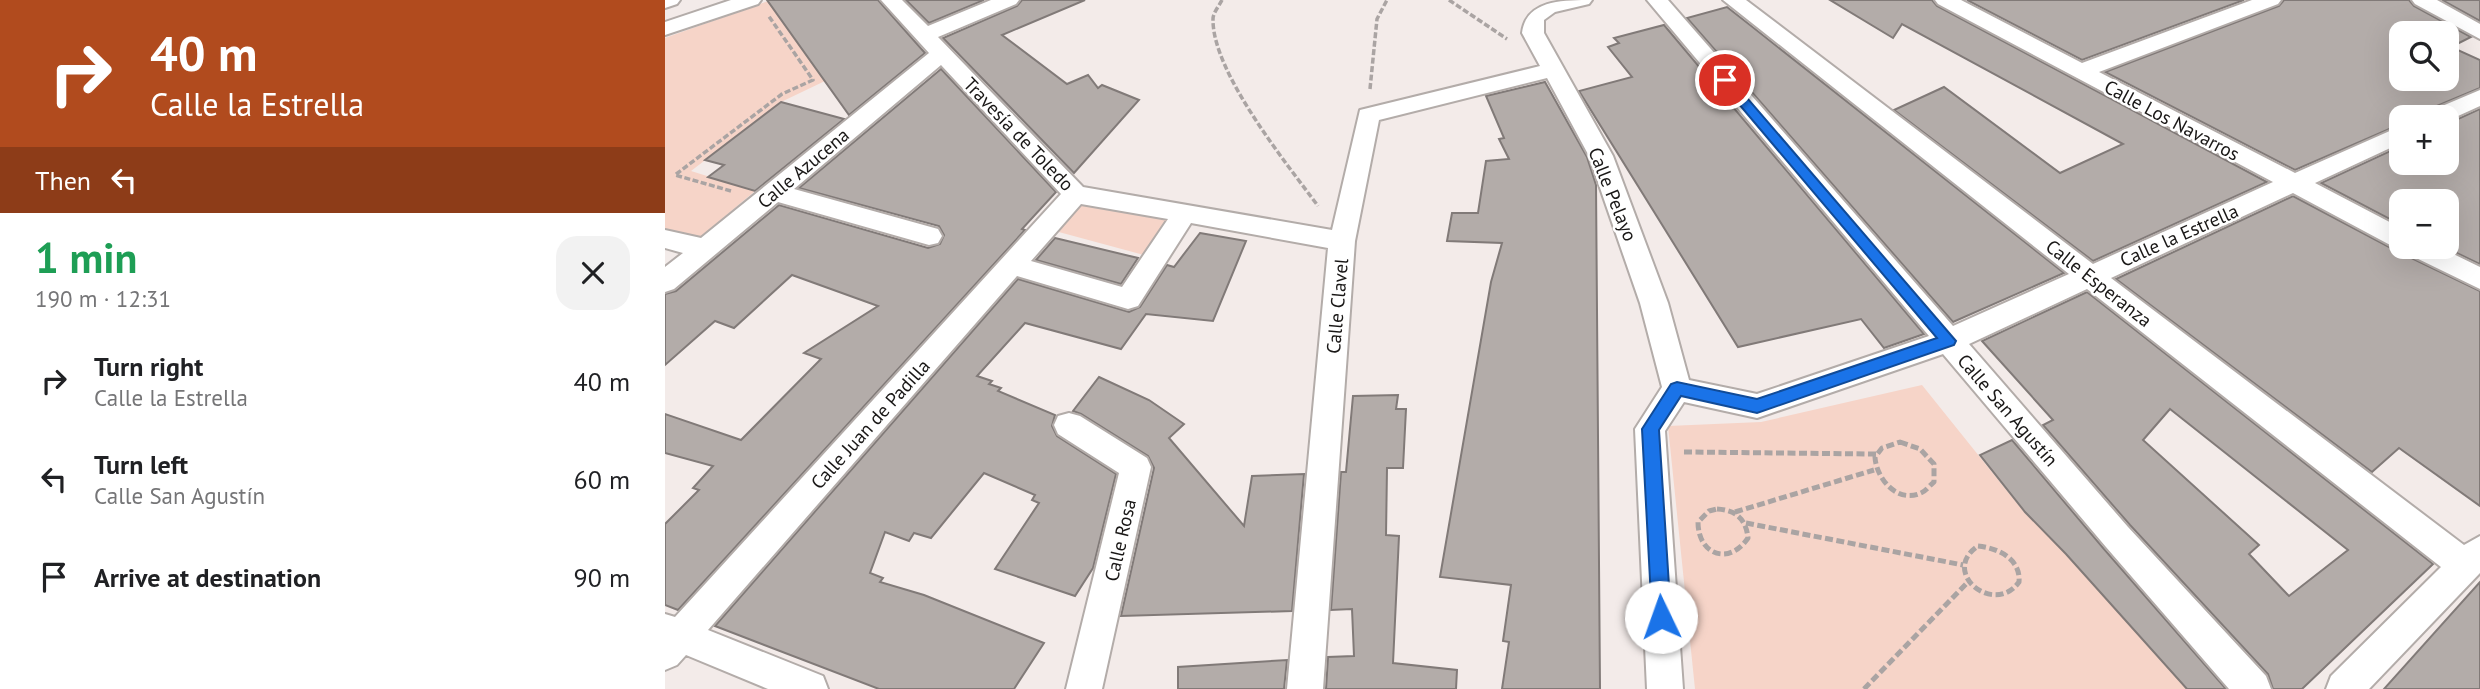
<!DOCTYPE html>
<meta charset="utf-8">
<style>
:root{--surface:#fff;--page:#f2f2f2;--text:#202124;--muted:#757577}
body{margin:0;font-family:"PT Sans",sans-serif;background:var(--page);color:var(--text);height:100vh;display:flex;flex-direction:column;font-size:26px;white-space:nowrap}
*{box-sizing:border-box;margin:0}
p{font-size:23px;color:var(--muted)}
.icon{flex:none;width:38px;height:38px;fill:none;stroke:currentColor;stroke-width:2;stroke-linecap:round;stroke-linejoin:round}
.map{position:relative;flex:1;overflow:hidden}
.side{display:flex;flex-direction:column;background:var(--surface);width:665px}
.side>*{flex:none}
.hud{background:#b14b1e;color:#fff;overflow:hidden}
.buttons{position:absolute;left:1724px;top:21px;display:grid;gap:14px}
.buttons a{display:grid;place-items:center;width:70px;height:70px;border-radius:14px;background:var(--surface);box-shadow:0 7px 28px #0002;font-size:35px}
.pin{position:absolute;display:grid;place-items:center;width:60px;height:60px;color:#fff;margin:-30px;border:4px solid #fff;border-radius:50%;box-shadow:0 2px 7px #0007}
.me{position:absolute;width:77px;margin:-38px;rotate:357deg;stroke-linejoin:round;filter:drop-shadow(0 0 5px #0008)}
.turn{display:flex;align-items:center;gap:24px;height:147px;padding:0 35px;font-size:32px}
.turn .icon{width:91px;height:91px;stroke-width:2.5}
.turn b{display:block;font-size:49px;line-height:60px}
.then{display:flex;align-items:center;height:66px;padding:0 35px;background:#0003;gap:14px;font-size:26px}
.round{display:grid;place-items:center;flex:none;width:74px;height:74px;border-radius:21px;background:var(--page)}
.head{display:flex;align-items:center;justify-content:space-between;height:119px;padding:0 35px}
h1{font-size:42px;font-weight:800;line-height:52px;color:#1e9e55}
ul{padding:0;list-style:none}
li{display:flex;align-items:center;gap:21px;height:98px;padding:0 35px}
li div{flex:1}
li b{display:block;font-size:26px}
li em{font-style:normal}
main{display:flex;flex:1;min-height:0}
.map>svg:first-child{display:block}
.green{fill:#f6d4c8}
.building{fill:#b3aca9;stroke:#817a78;stroke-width:2;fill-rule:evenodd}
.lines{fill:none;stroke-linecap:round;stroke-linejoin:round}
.street-casing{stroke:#b3aca9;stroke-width:4}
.path-far1{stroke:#aaa4a3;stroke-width:3.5;stroke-dasharray:6 2.5;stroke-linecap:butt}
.path{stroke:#aaa4a3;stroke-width:5;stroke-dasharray:8 3.5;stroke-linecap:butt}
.street{fill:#fff;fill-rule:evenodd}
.route{fill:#1a73e8;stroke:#114b97;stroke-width:2}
.labels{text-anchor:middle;stroke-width:5;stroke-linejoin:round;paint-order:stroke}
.street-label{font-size:19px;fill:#191716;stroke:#fff}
</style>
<main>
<section class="side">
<div class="hud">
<div class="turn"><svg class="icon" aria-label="right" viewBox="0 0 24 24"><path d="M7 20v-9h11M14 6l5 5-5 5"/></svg><div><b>40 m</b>Calle la Estrella</div></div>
<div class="then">Then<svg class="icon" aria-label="left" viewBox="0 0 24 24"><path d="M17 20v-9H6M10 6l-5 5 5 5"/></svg></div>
</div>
<div class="head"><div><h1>1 min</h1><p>190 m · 12:31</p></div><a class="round"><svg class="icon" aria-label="close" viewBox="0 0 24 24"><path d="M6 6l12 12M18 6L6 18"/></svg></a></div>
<ul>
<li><svg class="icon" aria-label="right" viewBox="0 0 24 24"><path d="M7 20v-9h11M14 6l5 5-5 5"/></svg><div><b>Turn right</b><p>Calle la Estrella</p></div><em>40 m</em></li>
<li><svg class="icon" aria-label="left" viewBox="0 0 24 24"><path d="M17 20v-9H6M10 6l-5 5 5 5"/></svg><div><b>Turn left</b><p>Calle San Agustín</p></div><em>60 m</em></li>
<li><svg class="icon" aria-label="arrive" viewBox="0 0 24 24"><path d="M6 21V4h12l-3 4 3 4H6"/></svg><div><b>Arrive at destination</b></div><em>90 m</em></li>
</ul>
</section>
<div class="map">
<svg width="1815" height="689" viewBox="0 0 1815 689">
<rect width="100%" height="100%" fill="#f3ebe9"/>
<!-- green -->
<g class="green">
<polygon points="103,1 160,81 116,102 26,171 90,191 33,239 0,229 0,38"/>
<polygon points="410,194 520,213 490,258 379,228"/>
<polygon points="1257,385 1359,512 1401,554 1522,689 1030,689 1003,426 1096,422"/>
</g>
<!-- building -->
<g class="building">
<polygon points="102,0 213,0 260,53 184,115"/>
<polygon points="241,0 319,0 264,23"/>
<polygon points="357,0 420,0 337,35 402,84 423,75 433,88 437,85 474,100 409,173 278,38 352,6"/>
<polygon points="1165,0 1267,0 1272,6 1602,182 1428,261 1229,110 1279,87 1395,173 1458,144 1237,24 1228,38"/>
<polygon points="1302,0 1579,0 1417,60"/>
<path d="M1619,0H1744L1749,6L1806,37L1786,47L1815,60V88L1762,110L1756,117H1736V124L1630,170L1440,72L1614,6ZM1736,33H1782V79H1736Z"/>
<polygon points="1777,0 1815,0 1815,21"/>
<polygon points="1062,7 1085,25 1399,273 1288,322 1022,18"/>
<polygon points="999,25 1259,334 1219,348 1196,319 1073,347 914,91 967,77 943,47 954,43 949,38"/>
<polygon points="276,69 391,192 357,229 360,230 13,610 0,605 0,524 34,490 28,488 48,466 0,453 0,414 76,440 156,359 139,353 213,306 127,275 69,328 50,321 0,365 0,294 11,291 114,205 263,248 275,244 279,235 274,226 134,188"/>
<polygon points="880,82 922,157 931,185 935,689 837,689 844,642 838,641 846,585 775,577 826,282 837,243 782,241 787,213 813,213 821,161 844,159 834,139 839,138 821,96"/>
<polygon points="116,102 179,119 90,191 43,177 59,165 40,160"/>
<polygon points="1815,109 1815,264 1779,247 1782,201 1736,201 1736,225 1656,183 1736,146 1736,163 1782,163 1782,124"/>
<polygon points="1628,196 1726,248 1737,250 1742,256 1815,291 1815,506 1734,448 1707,472 1451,279"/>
<polygon points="535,233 581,241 548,321 481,314 456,349 360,323 312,376 327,381 324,384 336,388 333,391 390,415 387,426 392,436 451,474 428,568 410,596 330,569 374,503 367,500 370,495 319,473 266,538 249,533 244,541 220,532 205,573 218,578 215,582 259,595 379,643 349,689 214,689 50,626 353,279 464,312 475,307 502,265 509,267"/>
<polygon points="390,238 473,258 456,284 371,260"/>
<path d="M1422,292L1768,564L1637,689H1608L1603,674L1465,525L1378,425L1388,420L1317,341ZM1505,409L1683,550L1624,596L1584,554L1594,545L1478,440Z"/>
<polygon points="434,377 484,400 519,424 504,438 579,526 587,476 639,474 627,611 456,616 489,468 483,456 416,414 408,411"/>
<polygon points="733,395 731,409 741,409 738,468 722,468 721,535 734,536 728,663 792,670 791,689 661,689 663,657 689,656 687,609 666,610 676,472 681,472 688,396"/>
<polygon points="1347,440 1439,549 1561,689 1522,689 1401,554 1360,512 1315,455"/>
<polygon points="1815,582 1815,689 1719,689"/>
<polygon points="622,660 619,689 513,689 513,667"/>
</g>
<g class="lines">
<defs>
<g id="street">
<polygon points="0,0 15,0 12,4 0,8"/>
<polygon points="66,0 96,0 93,4 0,35 0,22"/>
<path d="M216,0H237L263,26L326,0H354L351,4L273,37L418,187L667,230L695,110L875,66L857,33C861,0 897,0 927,0L924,4L890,12L879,20V33L948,156L1003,303L1024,380L1092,394L1264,336L982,0H1003L1288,326L1404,274L1058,0H1081L1428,264L1608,182L1273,4L1270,0H1296L1417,63L1587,0H1616L1613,4L1434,72L1630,173L1736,126V143L1650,183L1736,228V247H1774L1815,267V289L1743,254L1739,247L1727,246L1628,193L1446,278L1799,545L1815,536V573L1704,689H1661L1666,676L1776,567L1422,289L1304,344L1463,527L1601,676L1606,689H1564L1441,547L1278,354L1092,418L1019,402L1000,431L1018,689H982L970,429L997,387L975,303L924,156L882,78L714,120L690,241L658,689H622L663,248L526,223L473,306L463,309L352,276L43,630L158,676L163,689H103L21,655L12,665L0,670V614L10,617L396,194L276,65L129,189L273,229L277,236L273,243L264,245L113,202L9,289L0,292V267L18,253L0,248V230L36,238L264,53ZM416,204L503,219L457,287L366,261Z"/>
<polygon points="1747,0 1772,0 1815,24 1815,39 1750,4"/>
<polygon points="1815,90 1815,106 1782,121 1782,117 1759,117 1763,112"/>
<polygon points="404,413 415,416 482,458 486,467 437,689 401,689 454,473 393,434 389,425 393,416"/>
</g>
</defs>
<!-- street casing -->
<use href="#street" class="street-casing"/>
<!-- path-far1 -->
<g class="path-far1">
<path d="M557,0C554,6 548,13 548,19C547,72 622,164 653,206"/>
<polyline points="784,0 842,39"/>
<polyline points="705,89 712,19 722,0"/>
<polyline points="66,191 10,175 117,94 148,80 103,15"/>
</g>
<!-- path -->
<g class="path">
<path d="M1235,442L1255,449L1269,464V482C1265,485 1261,491 1256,493C1232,504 1211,478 1210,457L1217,448Z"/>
<polyline points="1019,452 1211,454"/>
<path d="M1052,509C1071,510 1081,519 1083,538C1064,566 1033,555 1033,522L1044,511Z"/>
<polyline points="1070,512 1209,470"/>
<polyline points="1081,523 1298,565"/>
<path d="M1313,546C1333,548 1356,559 1354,582C1329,617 1274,572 1313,546Z"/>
<polyline points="1199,689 1304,581"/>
</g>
<!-- street -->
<use href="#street" class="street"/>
</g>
<!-- route -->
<polygon class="route" points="1060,76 1065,78 1291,341 1289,345 1092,413 1016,396 994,430 1006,617 1003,623 996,626 989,623 987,617 977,429 1006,384 1012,382 1092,399 1272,338 1056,83 1054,80"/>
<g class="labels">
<!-- street labels -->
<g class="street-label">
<text transform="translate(1507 120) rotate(28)" y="7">Calle Los Navarros</text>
<text transform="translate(354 134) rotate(46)" y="7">Travesía de Toledo</text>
<text transform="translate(138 168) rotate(-40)" y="7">Calle Azucena</text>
<text transform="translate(948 194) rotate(68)" y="7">Calle Pelayo</text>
<text transform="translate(1514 235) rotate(-24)" y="7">Calle la Estrella</text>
<text transform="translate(1434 283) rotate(38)" y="7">Calle Esperanza</text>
<text transform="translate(672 306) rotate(-85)" y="7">Calle Clavel</text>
<text transform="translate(1343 410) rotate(49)" y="7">Calle San Agustín</text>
<text transform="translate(205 424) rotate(-48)" y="7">Calle Juan de Padilla</text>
<text transform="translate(455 540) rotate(-77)" y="7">Calle Rosa</text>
</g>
</g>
</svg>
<div class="buttons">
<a><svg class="icon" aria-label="search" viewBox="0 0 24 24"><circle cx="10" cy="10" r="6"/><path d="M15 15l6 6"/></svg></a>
<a>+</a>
<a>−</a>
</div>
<div class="pin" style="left:1060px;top:80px;background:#d93025"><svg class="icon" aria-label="arrive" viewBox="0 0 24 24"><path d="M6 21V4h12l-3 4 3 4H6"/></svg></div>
<svg class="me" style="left:996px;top:617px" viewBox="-20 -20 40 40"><circle r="19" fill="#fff"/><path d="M0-13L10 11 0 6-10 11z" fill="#1a73e8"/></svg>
</div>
</main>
